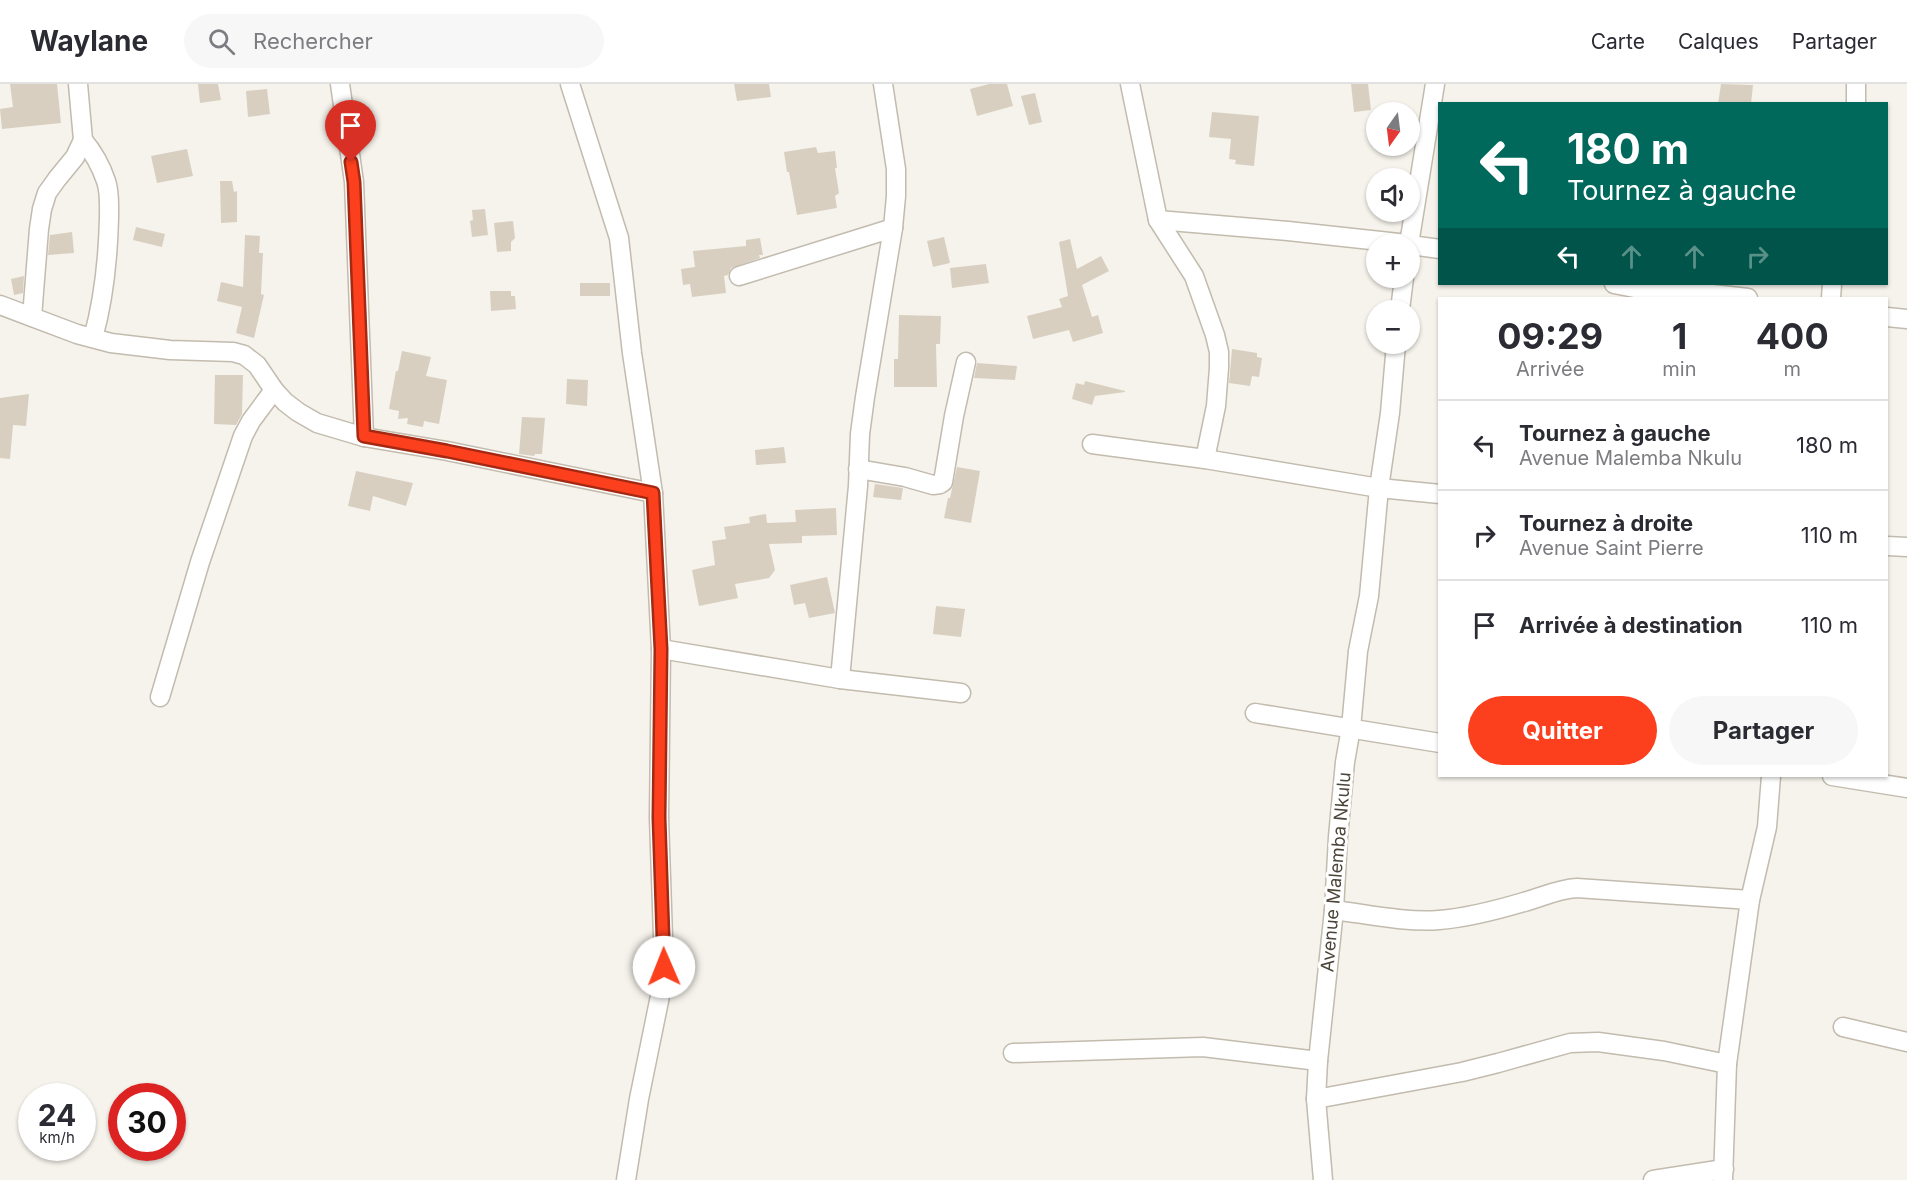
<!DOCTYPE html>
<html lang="fr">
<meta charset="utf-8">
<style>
:root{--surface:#fff;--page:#f7f7f7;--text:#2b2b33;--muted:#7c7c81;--line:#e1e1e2;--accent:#fc3f1d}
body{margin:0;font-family:Inter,sans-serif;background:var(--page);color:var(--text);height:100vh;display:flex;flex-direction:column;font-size:22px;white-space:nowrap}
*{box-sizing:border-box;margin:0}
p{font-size:20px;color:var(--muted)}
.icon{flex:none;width:33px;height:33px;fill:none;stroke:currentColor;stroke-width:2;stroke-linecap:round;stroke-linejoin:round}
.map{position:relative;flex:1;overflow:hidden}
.details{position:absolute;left:1438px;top:213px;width:450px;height:480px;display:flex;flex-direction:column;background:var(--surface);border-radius:0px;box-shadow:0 2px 4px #0004}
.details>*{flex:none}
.top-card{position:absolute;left:1438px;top:18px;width:450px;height:183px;border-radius:0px;box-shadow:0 2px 4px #0004;background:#00695c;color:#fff;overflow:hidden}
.needle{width:39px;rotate:194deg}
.tools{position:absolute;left:1366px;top:18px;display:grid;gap:12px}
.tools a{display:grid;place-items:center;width:54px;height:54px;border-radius:50%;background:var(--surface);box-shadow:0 2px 4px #0004;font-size:30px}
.speed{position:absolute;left:18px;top:999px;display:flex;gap:12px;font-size:30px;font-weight:700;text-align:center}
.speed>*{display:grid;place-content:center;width:78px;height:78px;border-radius:50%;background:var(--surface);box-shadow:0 2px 4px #0004;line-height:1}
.speed small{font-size:15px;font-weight:400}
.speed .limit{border:9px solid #d22;background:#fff;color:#111}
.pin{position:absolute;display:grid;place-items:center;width:51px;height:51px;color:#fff;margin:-62px -26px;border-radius:50% 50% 50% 0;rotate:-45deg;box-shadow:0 0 6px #0007}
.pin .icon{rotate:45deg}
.me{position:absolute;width:66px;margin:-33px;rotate:359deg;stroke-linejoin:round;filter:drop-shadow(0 0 4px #0008)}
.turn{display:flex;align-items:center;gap:21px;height:126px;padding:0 30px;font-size:27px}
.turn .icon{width:78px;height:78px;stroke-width:2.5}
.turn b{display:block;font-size:42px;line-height:51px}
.lanes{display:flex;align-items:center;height:57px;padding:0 30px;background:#0003;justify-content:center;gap:30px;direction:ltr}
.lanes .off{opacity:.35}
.eta{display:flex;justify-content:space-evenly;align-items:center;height:102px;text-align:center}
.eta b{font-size:36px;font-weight:700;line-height:42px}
.cta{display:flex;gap:12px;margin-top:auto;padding:12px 30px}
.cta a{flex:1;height:69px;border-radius:36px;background:var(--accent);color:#fff;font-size:24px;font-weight:700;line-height:69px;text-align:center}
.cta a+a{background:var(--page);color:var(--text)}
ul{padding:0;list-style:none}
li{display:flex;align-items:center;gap:18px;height:90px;padding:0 30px;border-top:2px solid var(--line)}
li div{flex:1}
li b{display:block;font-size:22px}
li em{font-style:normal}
header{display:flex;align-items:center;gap:36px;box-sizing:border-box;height:84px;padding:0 30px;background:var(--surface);border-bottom:2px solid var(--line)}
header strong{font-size:28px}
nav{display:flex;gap:33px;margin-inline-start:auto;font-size:21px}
.search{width:420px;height:54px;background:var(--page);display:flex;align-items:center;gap:15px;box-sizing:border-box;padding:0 21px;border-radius:33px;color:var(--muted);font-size:22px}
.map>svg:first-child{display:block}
.building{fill:#d8cfc1}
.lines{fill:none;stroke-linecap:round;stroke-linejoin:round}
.minor-casing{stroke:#c2bbae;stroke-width:21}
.minor{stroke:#fff;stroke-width:18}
.route-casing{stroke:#a42913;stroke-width:15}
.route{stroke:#fc3f1d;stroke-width:10}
.labels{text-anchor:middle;stroke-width:6;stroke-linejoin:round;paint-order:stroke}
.street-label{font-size:18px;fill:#4b4439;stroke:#fff}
</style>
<header>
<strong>Waylane</strong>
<div class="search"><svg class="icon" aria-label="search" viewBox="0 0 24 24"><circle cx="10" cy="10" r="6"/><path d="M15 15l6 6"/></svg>Rechercher</div>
<nav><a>Carte</a><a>Calques</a><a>Partager</a></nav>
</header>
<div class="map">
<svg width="1907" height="1096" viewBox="0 0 1907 1096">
<rect width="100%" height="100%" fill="#f6f3ec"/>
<!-- building -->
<g class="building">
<polygon points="10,0 57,0 61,39 2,45 0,25 13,23"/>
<polygon points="198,0 218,0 221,16 200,19"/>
<polygon points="734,0 769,0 771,13 737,17"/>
<polygon points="989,0 1007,0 1013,22 977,32 970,5"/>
<polygon points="1351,0 1368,0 1371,26 1354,28"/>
<polygon points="1721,0 1753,1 1751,20 1718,20"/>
<polygon points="267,5 270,30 248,33 246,7"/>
<polygon points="1035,9 1042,38 1029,41 1021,12"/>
<polygon points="1212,28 1259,32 1254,82 1235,80 1236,76 1229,75 1231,55 1209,53"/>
<polygon points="816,63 818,69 835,67 837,84 835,84 839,109 835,112 837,124 797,131 789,88 787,88 784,68"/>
<polygon points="187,65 193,92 157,99 151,72"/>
<polygon points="220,97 232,97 234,108 237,107 237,138 221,139"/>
<polygon points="485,125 488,151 472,153 470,137 473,136 472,126"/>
<polygon points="513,137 515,154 511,158 511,167 497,168 494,139"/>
<polygon points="136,143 165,150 162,163 133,156"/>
<polygon points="72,148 74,169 48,171 50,151"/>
<polygon points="245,151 260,152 259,169 263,169 261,210 264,211 254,254 236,249 242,223 217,217 221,198 243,203"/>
<polygon points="944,153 950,179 933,183 927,157"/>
<polygon points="760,154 763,171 759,171 760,174 731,184 728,191 724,192 726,209 692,213 690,200 683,201 681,185 695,183 693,167 746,162 746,156"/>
<polygon points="1070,155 1077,185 1101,172 1109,187 1082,201 1092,233 1098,231 1103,249 1073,258 1069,246 1033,255 1027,232 1062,223 1059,215 1068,212 1059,158"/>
<polygon points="986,180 989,199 952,204 950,184"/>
<polygon points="24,192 23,209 14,211 11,195"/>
<rect x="580" y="199" width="30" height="13"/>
<polygon points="490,207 511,207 511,212 515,212 516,225 491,227"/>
<polygon points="899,231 941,232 940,260 936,260 937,303 894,303 894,275 898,275"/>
<polygon points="1232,265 1257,269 1257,273 1262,274 1259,293 1252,292 1250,302 1229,299"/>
<polygon points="402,267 431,273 426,292 447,296 439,340 424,337 423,343 407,340 408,334 398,335 399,327 389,325 396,287 398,287"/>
<polygon points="977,279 1017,282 1015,296 974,294"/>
<polygon points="215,291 243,291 242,330 236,341 214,340"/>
<polygon points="567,295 588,296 587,322 566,320"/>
<polygon points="1085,297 1125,307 1125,308 1095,312 1092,321 1072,315 1076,299 1084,301"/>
<polygon points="29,310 26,342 13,341 10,375 0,374 0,314"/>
<polygon points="522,333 545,334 542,370 535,370 534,372 519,370"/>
<polygon points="784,363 786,379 756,381 755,366"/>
<polygon points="957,383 980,387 971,439 944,434 948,414 950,414"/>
<polygon points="356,387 413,399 406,422 373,412 370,427 348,422"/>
<polygon points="875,400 903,404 901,416 873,413"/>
<polygon points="836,424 837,451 802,452 802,459 769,460 775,486 769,494 735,500 738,514 699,522 692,486 715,481 712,457 726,455 724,443 750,439 749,433 766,430 767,439 796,438 795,426"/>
<polygon points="827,493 835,529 809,534 805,519 794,521 790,501"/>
<polygon points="936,522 965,525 961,553 933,550"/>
</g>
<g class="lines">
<defs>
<g id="minor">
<polyline points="340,0 354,98 364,353"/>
<polyline points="570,0 619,154 632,269 653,409 661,565 659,734 664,883 660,912 639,1015 626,1096"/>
<polyline points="1130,0 1158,136 1194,192 1215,251 1219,268 1219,284 1216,322 1205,375 1379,404 1369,512 1358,567 1351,644 1345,678 1338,753 1334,826 1318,977 1316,1015 1323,1096"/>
<polyline points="1856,0 1856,20"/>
<path d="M83,56C93,68 101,82 106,97C110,108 109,122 109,134C108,174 104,215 93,254"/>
<polyline points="1158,136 1288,147 1408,160"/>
<polyline points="1409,160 1435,0"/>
<polyline points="1410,161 1440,165"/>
<polyline points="739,192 893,144"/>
<polyline points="1614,200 1665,210 1703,209 1748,214"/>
<polyline points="1831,214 1832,200"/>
<polyline points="0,221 77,250 111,259 170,266 233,268 244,271 257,281 274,306 285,318 298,328 317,339 364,353 447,367 653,409"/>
<polyline points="1400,226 1404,194"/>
<polyline points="32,233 39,145 42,125 47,109 57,95 75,73 83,56 78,0"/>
<polyline points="1887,233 1907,235"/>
<polyline points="1396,260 1390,329 1379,404 1440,410"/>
<polyline points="1092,360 1205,375"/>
<polyline points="858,385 905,393 933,401 940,400 943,398 954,332 966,278"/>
<polyline points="1887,462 1907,463"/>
<polyline points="661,565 840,595 961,609"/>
<polyline points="840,595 858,402 860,350 865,313 893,144 896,112 896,85 883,0"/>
<polyline points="160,613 200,478 243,352 251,337 274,306"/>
<polyline points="1255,629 1440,659"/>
<polyline points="1832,692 1907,704"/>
<path d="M1334,826C1366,830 1408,839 1439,836C1467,834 1497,826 1524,818C1542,813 1558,805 1577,804L1750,816"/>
<polyline points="1843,943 1907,958"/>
<polyline points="1013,969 1203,963 1318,977"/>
<polyline points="1316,1015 1462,988 1498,979 1570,959 1598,958 1664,967 1727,980"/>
<polyline points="1653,1096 1724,1085"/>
<polyline points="1723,1096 1727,980 1750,816 1767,743 1771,692"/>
</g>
</defs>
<!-- minor casing -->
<use href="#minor" class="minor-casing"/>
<!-- minor -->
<use href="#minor" class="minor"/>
</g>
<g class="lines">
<defs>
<polyline id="route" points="351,78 354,98 364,352 447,367 653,409 661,565 659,734 664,883"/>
</defs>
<!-- route casing -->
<use href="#route" class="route-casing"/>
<!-- route -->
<use href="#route" class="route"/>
</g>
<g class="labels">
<!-- street labels -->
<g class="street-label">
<text transform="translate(1336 788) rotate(-85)" y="6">Avenue Malemba Nkulu</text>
</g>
</g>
</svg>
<div class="tools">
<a><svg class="needle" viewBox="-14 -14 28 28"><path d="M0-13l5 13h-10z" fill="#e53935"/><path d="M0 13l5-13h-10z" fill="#7c7c81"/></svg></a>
<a><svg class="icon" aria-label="sound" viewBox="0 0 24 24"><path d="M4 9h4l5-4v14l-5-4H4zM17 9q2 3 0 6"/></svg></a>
<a>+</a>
<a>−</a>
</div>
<div class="speed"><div>24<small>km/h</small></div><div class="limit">30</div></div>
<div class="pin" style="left:351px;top:78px;background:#d93025"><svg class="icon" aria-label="arrive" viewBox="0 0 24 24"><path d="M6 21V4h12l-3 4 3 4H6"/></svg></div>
<svg class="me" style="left:664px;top:883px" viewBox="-20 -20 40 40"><circle r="19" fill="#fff"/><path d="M0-13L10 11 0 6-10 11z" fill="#fc3f1d"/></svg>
<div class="top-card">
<div class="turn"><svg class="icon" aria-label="left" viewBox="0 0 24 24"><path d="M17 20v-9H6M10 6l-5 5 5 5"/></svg><div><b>180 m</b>Tournez à gauche</div></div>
<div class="lanes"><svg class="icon" aria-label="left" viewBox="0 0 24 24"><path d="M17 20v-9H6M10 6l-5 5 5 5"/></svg><svg class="icon off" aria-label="ahead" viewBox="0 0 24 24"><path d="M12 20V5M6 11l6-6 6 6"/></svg><svg class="icon off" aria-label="ahead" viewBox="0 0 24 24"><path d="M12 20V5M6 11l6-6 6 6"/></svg><svg class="icon off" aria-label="right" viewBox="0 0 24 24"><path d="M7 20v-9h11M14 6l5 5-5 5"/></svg></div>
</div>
<section class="details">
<div class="eta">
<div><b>09:29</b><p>Arrivée</p></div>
<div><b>1</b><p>min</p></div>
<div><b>400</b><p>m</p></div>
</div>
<ul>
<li><svg class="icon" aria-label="left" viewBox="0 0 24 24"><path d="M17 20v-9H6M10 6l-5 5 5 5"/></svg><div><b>Tournez à gauche</b><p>Avenue Malemba Nkulu</p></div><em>180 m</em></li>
<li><svg class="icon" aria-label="right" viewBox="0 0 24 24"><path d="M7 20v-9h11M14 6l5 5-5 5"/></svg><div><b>Tournez à droite</b><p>Avenue Saint Pierre</p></div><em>110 m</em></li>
<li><svg class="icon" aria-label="arrive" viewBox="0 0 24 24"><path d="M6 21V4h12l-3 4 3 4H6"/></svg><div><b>Arrivée à destination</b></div><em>110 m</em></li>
</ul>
<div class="cta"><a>Quitter</a><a>Partager</a></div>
</section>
</div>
